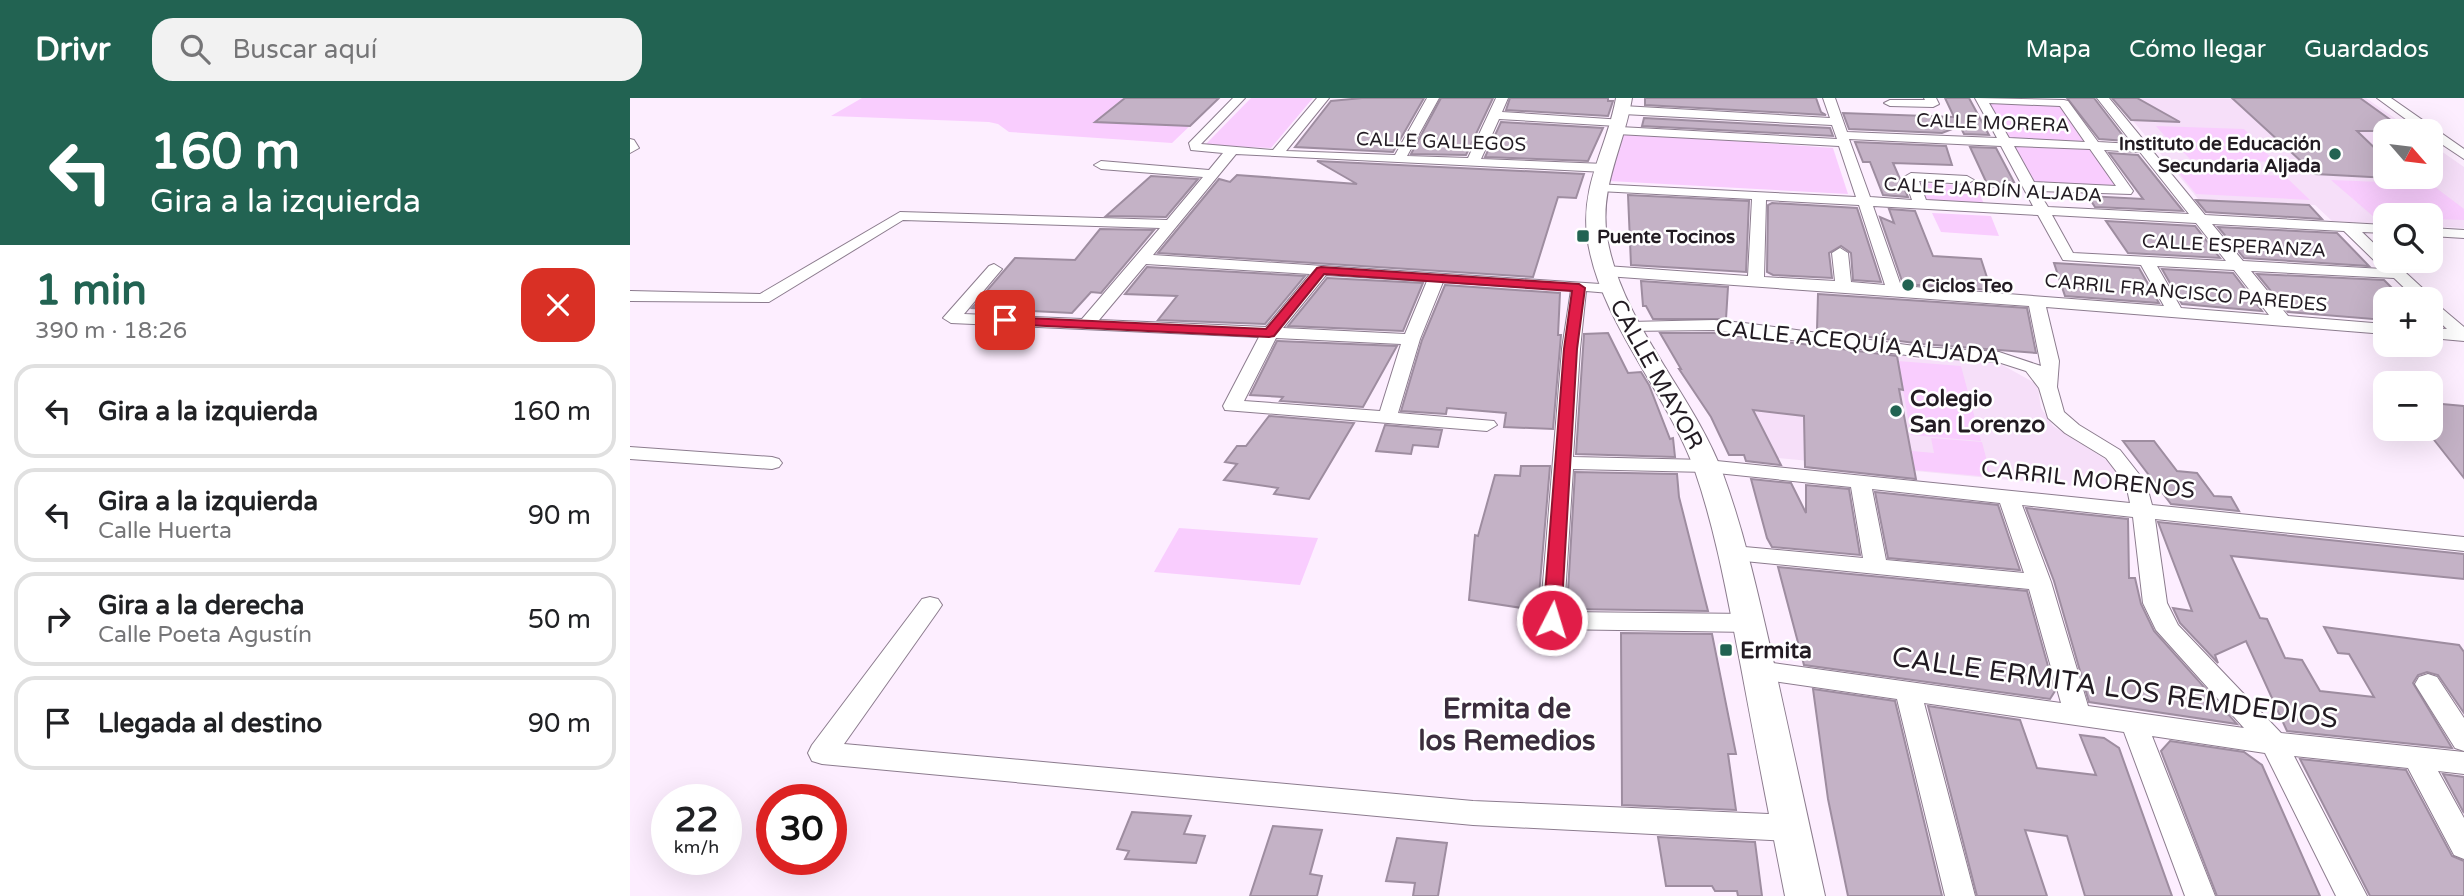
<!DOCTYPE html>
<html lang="es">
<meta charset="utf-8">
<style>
:root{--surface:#fff;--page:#f2f2f2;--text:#202124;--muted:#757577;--line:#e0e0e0;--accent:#226352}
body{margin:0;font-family:"Varela Round",sans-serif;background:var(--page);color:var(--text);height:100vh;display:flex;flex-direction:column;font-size:26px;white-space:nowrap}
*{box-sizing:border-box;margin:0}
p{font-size:23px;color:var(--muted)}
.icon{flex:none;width:38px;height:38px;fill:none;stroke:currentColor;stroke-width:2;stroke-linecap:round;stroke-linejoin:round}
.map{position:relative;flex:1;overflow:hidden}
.drawer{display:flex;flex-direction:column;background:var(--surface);width:630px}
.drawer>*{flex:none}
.hud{background:#226352;color:#fff;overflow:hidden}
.needle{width:46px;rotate:118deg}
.buttons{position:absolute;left:1743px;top:21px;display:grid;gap:14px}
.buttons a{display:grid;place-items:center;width:70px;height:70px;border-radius:14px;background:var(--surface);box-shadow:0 7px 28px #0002;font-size:35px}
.speed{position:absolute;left:21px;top:686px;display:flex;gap:14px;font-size:35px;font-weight:700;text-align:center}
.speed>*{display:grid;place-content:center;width:91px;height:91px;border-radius:50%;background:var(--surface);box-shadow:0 7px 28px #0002;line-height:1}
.speed small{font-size:18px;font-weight:400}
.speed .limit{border:10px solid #d22;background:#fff;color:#111}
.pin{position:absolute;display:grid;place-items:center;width:60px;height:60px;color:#fff;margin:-30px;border-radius:14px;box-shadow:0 4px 10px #0006}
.me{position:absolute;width:77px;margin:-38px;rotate:5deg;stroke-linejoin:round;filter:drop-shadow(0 0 5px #0008)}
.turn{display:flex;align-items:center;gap:24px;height:147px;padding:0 35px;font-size:32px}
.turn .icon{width:91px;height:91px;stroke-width:2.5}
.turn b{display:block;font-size:49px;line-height:60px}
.round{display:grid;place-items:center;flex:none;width:74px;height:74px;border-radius:21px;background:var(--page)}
.overview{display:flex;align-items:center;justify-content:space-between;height:119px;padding:0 35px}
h1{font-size:42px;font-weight:800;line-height:52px;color:var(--accent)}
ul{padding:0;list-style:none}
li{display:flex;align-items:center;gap:21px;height:94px;margin:0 14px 10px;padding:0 21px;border:4px solid var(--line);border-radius:21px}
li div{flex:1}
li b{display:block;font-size:26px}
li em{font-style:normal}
header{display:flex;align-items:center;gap:42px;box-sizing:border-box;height:98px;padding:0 35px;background:var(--accent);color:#fff}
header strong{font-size:33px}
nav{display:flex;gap:38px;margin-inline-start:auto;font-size:24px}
.search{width:490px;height:63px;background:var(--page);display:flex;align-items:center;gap:18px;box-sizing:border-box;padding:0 24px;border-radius:21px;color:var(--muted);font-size:26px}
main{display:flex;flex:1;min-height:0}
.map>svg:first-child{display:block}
.built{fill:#f6dff9}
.green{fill:#f9cdfe}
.building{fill:#c4b2c6;stroke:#9e8da0;stroke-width:2}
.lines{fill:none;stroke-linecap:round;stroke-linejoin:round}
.street-casing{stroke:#8c7c8e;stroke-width:2}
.secondary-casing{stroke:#8c7c8e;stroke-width:2}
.street{fill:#fff;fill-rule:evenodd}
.secondary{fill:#fff;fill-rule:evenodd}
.route{fill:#e11d48;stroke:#92132f;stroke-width:2}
.poi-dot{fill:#226352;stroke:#fff;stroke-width:2.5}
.labels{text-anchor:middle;stroke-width:5;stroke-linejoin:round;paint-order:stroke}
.far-street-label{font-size:19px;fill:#221b22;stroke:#fff}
.far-poi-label{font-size:19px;font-weight:bold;fill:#221b22;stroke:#fff;text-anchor:start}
.street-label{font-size:23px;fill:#221b22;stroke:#fff}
.poi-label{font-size:23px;font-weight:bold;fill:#221b22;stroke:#fff;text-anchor:start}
.near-street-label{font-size:28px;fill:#221b22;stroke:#fff}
.near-neighbourhood-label{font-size:28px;font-weight:bold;fill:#3b2d3d;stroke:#fff}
</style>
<header>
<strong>Drivr</strong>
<div class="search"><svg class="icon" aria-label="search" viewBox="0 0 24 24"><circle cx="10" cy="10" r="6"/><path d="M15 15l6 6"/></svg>Buscar aquí</div>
<nav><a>Mapa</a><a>Cómo llegar</a><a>Guardados</a></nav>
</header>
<main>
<section class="drawer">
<div class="hud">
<div class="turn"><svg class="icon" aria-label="left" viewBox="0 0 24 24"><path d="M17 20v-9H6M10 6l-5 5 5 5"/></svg><div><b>160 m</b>Gira a la izquierda</div></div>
</div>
<div class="overview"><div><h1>1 min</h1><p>390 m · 18:26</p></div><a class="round" style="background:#d93025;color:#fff"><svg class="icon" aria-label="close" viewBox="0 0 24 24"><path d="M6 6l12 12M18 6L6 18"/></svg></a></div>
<ul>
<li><svg class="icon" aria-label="left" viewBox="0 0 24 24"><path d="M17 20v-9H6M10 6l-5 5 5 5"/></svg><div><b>Gira a la izquierda</b></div><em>160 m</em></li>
<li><svg class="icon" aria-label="left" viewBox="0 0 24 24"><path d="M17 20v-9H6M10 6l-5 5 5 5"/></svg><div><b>Gira a la izquierda</b><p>Calle Huerta</p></div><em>90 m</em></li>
<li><svg class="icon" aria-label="right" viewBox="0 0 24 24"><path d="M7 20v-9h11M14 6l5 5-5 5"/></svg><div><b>Gira a la derecha</b><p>Calle Poeta Agustín</p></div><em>50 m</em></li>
<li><svg class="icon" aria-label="arrive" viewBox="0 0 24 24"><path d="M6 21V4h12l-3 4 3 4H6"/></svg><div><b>Llegada al destino</b></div><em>90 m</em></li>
</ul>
</section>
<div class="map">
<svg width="1834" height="798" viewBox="0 0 1834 798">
<rect width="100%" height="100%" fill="#fdeeff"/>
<!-- built -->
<g class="built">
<polygon points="1484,0 1736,0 1783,33 1755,33 1755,79 1801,79 1801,46 1834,69 1834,130 1801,128 1801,117 1755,117 1755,126 1702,123 1685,107 1569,102"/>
<polygon points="1120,235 1160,243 1234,247 1286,261 1367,264 1403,284 1408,290 1411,310 1423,328 1481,365 1489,379 1486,392 1147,360 1130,328 1098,255 1109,245 1106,236"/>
</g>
<!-- green -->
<g class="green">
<polygon points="232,0 589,0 542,45 379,34 368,26 359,24 201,18"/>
<polygon points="621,0 683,0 641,50 575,47"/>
<polygon points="1352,1 1434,5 1496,93 1399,88"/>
<polygon points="1526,28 1614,31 1630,47 1540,44"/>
<polygon points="994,35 1203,50 1218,96 979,83"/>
<polygon points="1546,46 1630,49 1646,64 1560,61"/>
<polygon points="1547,73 1655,78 1680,102 1566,96"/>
<polygon points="1701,82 1801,86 1834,111 1834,122 1801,121 1801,117 1744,119"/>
<polygon points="1289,85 1346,88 1354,106 1298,104"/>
<polygon points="1302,115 1361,118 1369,138 1311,134"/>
<polygon points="1268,263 1331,268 1351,343 1281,337"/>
<polygon points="1301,340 1352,344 1361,379 1284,372 1282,353 1304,355"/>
<polygon points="549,430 688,440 670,487 524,474"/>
</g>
<!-- building -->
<g class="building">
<polygon points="495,0 589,0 560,28 465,24"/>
<polygon points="732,0 794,0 763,54 665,49 701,3"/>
<polygon points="811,0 863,0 836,57 781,56"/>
<polygon points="880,0 978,0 978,3 983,3 978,18 876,12"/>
<polygon points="1015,0 1186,0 1191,14 1196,17 1015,7"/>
<polygon points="1315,0 1339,0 1359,37 1334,36 1330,28 1312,35 1219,31 1213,15 1324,19"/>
<polygon points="1437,0 1464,0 1497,43 1469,41"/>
<polygon points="1482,0 1507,0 1550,24 1501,22"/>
<polygon points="1602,0 1730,0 1776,33 1727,33 1755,60 1755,79 1778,81 1685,76"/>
<polygon points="1014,20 1200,30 1203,38 1012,28"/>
<polygon points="871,24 973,30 958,63 855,59"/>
<polygon points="1225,44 1316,48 1322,67 1263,65 1278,99 1253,97 1240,64 1233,64"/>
<polygon points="1340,49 1366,50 1384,84 1359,90"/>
<polygon points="1479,55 1508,57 1553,113 1465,109 1458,98 1513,101"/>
<polygon points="687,63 954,76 946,100 928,99 903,179 528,155 589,81 600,84 607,77 727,86"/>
<polygon points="521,78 568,81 536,119 476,118"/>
<polygon points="998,97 1119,103 1116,174 1001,167"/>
<polygon points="1566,102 1679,107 1692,121 1576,114"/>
<polygon points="1142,105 1227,110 1251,184 1223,182 1221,155 1211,148 1199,155 1202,180 1143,177 1137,174 1138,107"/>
<polygon points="1259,111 1285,113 1303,158 1351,161 1361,192 1273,186 1250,119 1264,125"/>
<polygon points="1476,123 1565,128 1590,160 1498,155"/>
<polygon points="1588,129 1707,135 1739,168 1614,160"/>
<polygon points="470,131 524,132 471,195 461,194 442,215 342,210 385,160 445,162"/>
<polygon points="1424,165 1509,170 1529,205 1435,198"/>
<polygon points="517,169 675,178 635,226 528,222 547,198 495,196"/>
<polygon points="1532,171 1603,175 1632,213 1552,206"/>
<polygon points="1627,176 1754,182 1773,201 1755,201 1755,222 1658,214"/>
<polygon points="697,180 793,185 773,233 658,228"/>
<polygon points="1011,183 1098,189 1096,221 1023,221 1016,208 1013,208"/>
<polygon points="815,187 930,195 928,237 931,237 923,331 874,329 876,315 817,310 816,316 771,313 792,242"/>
<polygon points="1188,196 1397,210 1406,255 1292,246 1187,232"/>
<polygon points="978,235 998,275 1011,274 1019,287 1040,341 1043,340 1045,359 946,356 954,236"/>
<polygon points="1030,235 1084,235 1267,258 1273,292 1269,291 1286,381 1175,369 1174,318 1123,312 1151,367 1116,363 1114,357 1099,357 1081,319 1049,271 1051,271"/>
<polygon points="647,243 648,243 767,248 733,309 650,303 653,299 620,297"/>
<polygon points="1801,305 1834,308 1834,380 1801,338"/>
<polygon points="639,318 724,325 679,401 644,396 648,390 594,382 607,366 595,364 607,348 616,348"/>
<polygon points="755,327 812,332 808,349 783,347 781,356 746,353"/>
<polygon points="1493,343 1524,343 1547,373 1567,375 1584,398 1601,399 1609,413 1541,406"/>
<polygon points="891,368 920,368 908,509 906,508 905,512 839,502 845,437 848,438 865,377 890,378"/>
<polygon points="945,374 1047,376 1049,399 1078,513 937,511"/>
<polygon points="1121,381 1161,385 1176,415 1176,387 1219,391 1230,457 1142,449 1137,440"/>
<polygon points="1245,394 1368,407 1390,472 1258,460"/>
<polygon points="1396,410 1498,421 1499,480 1505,480 1511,506 1524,533 1607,626 1459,604 1424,483"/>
<polygon points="1528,424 1834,456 1834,481 1601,458 1630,520 1637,521 1655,560 1672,562 1690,593 1744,599 1719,556 1708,555 1694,529 1829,547 1834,554 1834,615 1808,577 1797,574 1788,577 1783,585 1822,650 1657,633 1616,543 1585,557 1588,565 1550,525 1543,510 1562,513"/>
<polygon points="1148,469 1397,493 1425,593 1420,601 1174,567"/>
<polygon points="991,535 1082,536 1106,656 1098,656 1106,712 992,707"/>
<polygon points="1183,591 1265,603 1312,798 1218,798 1198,701"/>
<polygon points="1298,608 1390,622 1407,670 1466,677 1450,637 1474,640 1489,650 1542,798 1455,798 1437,738 1395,732 1417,798 1347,798"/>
<polygon points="1540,643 1614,654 1632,667 1690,798 1587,798 1531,653"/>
<polygon points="1670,661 1776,672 1822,758 1834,763 1834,798 1740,798"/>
<polygon points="1813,676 1834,679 1834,715"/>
<polygon points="502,714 561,718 554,736 575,738 566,765 495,761 499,753 487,751"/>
<polygon points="643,728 692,732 680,776 692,778 687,798 620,798"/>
<polygon points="1028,739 1125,744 1132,798 1108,798 1107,793 1085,793 1082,788 1036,788"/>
<polygon points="767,740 817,745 808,798 783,798 785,785 756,783"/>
</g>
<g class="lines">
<defs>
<g id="street">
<path d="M603,0H615L571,46L643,52L687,0H699L656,53L765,57L797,0H809L777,58L838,60L866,0H878L872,14L994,22L996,25L990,29L1207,41L1202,27L993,16L987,12L993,8L1200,20L1193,0H1205L1217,34L1367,40L1345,0L1434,2L1438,3L1468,44L1503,46L1467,0H1479L1575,117L1755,127V135L1732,134L1755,156V163H1763L1801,198L1802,202L1834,229V243L1801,240V230L1817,231L1801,216V201H1786L1764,180L1621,173L1658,218L1755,226V236L1416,209L1429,263L1427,289L1434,314L1449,327L1490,352L1516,385L1522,407L1834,439V453L1525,421L1537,505L1548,527L1651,635L1834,654V676L1808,673L1834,720V761L1824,757L1778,670L1664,658L1737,798H1706L1635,655L1522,638L1585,798H1555L1494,634L1294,605L1345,798H1315L1267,601L1129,581L1120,579L1116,572L1120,565L1129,563L1431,605L1399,491L1104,462L1096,460L1093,455L1096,450L1104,448L1233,460L1221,389L1077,374L943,371L934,514L1120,516L1128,519L1132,525L1128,531L1120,534L922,531L914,528L910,522L932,251L941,192L813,184L790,241L768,315L864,323L867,327L857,333L595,312L593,308L629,239L321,225L313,220L359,168L364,166L372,171L334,216L452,221L530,130L273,122L139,204L0,203V193L130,196L270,114L537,122L573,79L471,71L464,67L471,63L579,72L593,55L561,52L559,45ZM1359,5L1430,8L1455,44L1379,40ZM869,21L987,28L981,32L987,36L1209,48L1226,99L964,86L962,89L969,93L1122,101L1118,178L976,168L968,173L976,178L1399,208L1411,268L1369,254L1292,249L1114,225L1084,222L1000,224L992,229L994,233L1084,232L1292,259L1368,264L1396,273L1409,290L1418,320L1435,335L1476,360L1496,386L1500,405L1077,362L943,359L950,251L956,193L980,195L988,190L986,187L523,157L606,56L975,74L982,70L975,66L851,61ZM1219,41L1371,48L1403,108L1296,102L1289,83L1337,86L1344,82L1337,78L1281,75L1274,79L1282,102L1240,99ZM1384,48L1460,51L1486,88L1404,84ZM1474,52L1510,54L1559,116L1418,109L1408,93L1501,96L1503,93ZM1136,102L1229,107L1255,187L1221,184L1218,155L1210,150L1202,155L1205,183L1134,179ZM1243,108L1408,117L1433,162L1511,167L1534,208L1271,188ZM1422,117L1566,125L1596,163L1443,155ZM1582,126L1714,133L1753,171L1613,163ZM516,166L680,176L636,229L469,222ZM1527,168L1604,172L1639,217L1551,210ZM696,177L797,183L775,236L653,230ZM646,240L771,246L750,313L614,303ZM1242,391L1370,405L1394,475L1256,462ZM1392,407L1503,419L1513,505L1526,532L1614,630L1458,608L1421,484Z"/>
<polygon points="1294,0 1306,0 1309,6 1303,9 1260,8 1254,5 1260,2 1295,2"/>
<polygon points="1747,0 1761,0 1834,51 1834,61 1801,39 1801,33 1792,33"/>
<polygon points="0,41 4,42 9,50 0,55"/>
<polygon points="1801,130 1834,132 1834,140 1801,138"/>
<polygon points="0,349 142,359 149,361 152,365 149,369 142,371 0,361"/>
<polygon points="300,499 308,501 312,507 308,513 214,646 843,703 1162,717 1172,721 1176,730 1172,739 1162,743 843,727 192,666 182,663 178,655 182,647 292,501"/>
<polygon points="1798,576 1807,579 1834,620 1834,653 1825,650 1785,586 1789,579"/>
</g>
<path id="secondary" d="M986,0H1002C994,49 969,88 977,139C991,225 1063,295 1093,376C1116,439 1130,505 1145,570C1162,646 1178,722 1195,798H1155C1140,722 1125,645 1111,569C1098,503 1087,437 1065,373C1037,294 968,222 957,138C951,85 977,50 986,0Z"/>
</defs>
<!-- street casing -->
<use href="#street" class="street-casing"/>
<!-- secondary casing -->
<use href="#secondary" class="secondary-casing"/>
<!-- street -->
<use href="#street" class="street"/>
<!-- secondary -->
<use href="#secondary" class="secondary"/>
</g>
<!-- route -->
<polygon class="route" points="691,169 949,186 955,190 947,251 931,522 928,526 916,526 913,522 934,251 942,193 694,176 644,238 639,239 375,226 369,222 375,219 636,231 687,170"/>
<!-- markers -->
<g class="poi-dot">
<circle cx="1705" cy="56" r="7"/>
<rect x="946" y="131" width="14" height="14" rx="3.5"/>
<circle cx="1278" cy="187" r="7"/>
<circle cx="1266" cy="313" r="7"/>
<rect x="1089" y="545" width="14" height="14" rx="3.5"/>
</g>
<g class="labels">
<!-- far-street labels -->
<g class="far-street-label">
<text transform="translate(1363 24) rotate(2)" y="7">CALLE MORERA</text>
<text transform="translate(811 43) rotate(2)" y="7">CALLE GALLEGOS</text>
<text transform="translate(1363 91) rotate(3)" y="7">CALLE JARDÍN ALJADA</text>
<text transform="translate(1604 147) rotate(3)" y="7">CALLE ESPERANZA</text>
<text transform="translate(1556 194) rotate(5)" y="7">CARRIL FRANCISCO PAREDES</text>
</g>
<!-- far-poi labels -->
<g class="far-poi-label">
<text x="1691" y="52" text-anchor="end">Instituto de Educación<tspan x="1691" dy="22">Secundaria Aljada</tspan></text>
<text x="967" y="145">Puente Tocinos</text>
<text x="1292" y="194">Ciclos Teo</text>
</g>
<!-- street labels -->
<g class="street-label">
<text transform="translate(1228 244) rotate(6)" y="8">CALLE ACEQUÍA ALJADA</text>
<text transform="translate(1027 276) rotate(61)" y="8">CALLE MAYOR</text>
<text transform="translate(1458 381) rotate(6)" y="8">CARRIL MORENOS</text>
</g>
<!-- poi labels -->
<g class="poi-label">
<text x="1280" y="308">Colegio<tspan x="1280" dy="26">San Lorenzo</tspan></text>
<text x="1110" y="560">Ermita</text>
</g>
<!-- near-street labels -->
<g class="near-street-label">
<text transform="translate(1485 589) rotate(8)" y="10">CALLE ERMITA LOS REMDEDIOS</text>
</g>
<!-- near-neighbourhood labels -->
<g class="near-neighbourhood-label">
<text x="877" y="620">Ermita de<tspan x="877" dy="32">los Remedios</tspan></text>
</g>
</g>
</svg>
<div class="buttons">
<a><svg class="needle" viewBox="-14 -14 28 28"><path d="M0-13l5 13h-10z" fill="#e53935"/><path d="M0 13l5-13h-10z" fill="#757577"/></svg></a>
<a><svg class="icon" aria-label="search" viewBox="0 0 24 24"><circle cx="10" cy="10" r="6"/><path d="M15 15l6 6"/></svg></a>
<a>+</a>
<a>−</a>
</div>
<div class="speed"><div>22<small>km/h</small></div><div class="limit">30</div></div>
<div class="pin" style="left:375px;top:222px;background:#d93025"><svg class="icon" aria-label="arrive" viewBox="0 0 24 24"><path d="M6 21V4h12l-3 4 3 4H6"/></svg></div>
<svg class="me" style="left:922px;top:522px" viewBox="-20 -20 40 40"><circle r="17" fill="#e11d48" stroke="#fff" stroke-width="3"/><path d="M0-11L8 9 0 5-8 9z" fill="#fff"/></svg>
</div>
</main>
